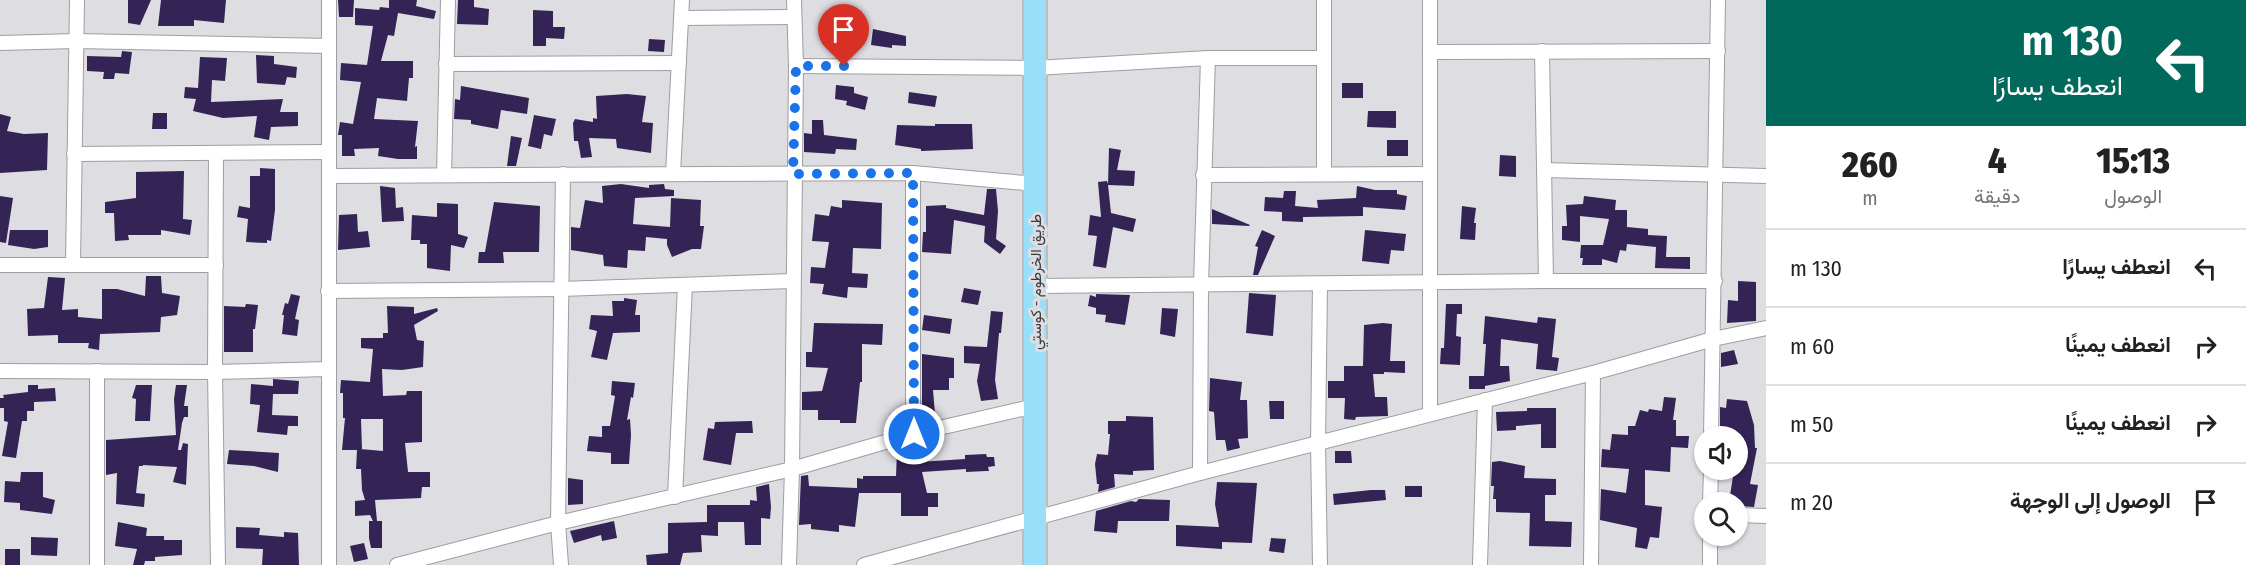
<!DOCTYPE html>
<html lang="ar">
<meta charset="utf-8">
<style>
:root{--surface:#fff;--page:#f6f6f6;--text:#222;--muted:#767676;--line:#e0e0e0}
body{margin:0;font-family:"Fira Sans Condensed",Vazirmatn,sans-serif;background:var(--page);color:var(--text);direction:rtl;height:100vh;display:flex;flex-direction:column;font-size:22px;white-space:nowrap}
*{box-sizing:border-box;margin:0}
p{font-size:20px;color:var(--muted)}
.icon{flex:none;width:33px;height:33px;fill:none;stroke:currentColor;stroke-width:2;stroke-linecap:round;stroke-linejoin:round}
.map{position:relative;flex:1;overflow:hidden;direction:ltr}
.drawer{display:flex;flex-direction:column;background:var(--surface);width:480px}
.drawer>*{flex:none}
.top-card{background:#00695c;color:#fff;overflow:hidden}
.controls{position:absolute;left:1694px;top:426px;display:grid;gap:12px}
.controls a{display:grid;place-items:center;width:54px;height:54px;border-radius:50%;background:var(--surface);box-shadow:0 2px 4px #0004;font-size:30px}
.pin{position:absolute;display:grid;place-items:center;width:51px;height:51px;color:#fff;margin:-62px -26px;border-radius:50% 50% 50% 0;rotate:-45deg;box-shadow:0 0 6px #0007}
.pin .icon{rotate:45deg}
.me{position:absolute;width:66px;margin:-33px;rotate:0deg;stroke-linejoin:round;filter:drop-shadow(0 0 4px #0008)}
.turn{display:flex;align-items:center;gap:21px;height:126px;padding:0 24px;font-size:27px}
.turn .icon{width:78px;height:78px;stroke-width:2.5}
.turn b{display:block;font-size:42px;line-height:51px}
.eta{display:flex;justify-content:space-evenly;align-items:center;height:102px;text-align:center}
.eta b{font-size:36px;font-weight:800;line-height:42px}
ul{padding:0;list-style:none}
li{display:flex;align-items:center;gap:18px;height:78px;padding:0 24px;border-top:2px solid var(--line)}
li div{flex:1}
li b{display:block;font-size:22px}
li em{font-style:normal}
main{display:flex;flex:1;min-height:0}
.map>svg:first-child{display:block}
.building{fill:#342355;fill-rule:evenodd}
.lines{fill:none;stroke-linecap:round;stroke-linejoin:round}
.minor-casing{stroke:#9e9da2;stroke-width:16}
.trunk-casing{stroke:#bdbdbd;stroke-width:26}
.minor{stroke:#fff;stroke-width:14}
.trunk{stroke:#98dffa;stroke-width:22}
.route{stroke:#1a73e8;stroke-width:10;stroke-dasharray:0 18}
.labels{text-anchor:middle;stroke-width:6;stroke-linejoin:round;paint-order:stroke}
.street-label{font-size:15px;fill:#3c3c3e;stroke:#dedde2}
</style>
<main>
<section class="drawer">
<div class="top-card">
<div class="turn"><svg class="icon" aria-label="left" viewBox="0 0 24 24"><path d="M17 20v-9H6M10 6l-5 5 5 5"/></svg><div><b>130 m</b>انعطف يسارًا</div></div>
</div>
<div class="eta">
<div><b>15:13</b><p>الوصول</p></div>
<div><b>4</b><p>دقيقة</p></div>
<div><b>260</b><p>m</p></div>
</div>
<ul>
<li><svg class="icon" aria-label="left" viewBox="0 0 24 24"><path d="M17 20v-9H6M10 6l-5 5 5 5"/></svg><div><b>انعطف يسارًا</b></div><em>130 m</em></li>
<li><svg class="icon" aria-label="right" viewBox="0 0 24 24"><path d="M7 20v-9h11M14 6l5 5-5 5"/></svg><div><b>انعطف يمينًا</b></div><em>60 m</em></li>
<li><svg class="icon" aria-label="right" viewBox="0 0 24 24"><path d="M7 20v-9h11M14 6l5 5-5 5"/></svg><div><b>انعطف يمينًا</b></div><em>50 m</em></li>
<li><svg class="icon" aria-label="arrive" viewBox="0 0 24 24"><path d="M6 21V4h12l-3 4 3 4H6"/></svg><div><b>الوصول إلى الوجهة</b></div><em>20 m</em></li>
</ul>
</section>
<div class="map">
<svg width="1766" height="565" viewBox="0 0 1766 565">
<rect width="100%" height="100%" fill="#dedde2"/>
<!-- building -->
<g class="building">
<polygon points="128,0 151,0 140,25 128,23"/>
<polygon points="161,0 226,0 224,23 194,20 194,26 158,26"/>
<polygon points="338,0 354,0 353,17 339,17"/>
<polygon points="389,0 417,0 416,6 436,11 434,19 398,13 394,36 388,35 381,61 413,61 413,78 409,78 407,101 377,98 374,119 418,121 415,147 417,146 417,159 398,159 378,156 379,148 354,149 355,156 342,156 342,135 338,135 340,122 353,124 361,82 340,80 341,63 367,65 373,26 355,25 355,8 379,10 380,7 389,8"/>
<polygon points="458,0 474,0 474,7 489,9 488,25 457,24"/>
<polygon points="533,10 553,11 553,27 565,27 564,39 546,38 546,46 533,46"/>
<polygon points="826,15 839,17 837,33 824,32"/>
<polygon points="873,29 906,36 906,46 892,45 892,48 871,45"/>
<polygon points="649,39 665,40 664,52 648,51"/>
<polygon points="122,51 132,52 129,74 115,73 114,79 103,79 104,72 87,71 87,56 121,57"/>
<polygon points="256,55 274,56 274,64 297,67 296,78 287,77 285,85 257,83"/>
<polygon points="200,57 227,58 225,81 212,80 211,102 283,99 280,112 298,112 298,126 271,127 269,140 254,137 257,116 223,118 193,111 196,99 184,98 185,87 198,88"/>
<rect x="1342" y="83" width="21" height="15"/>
<polygon points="836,85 854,87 854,93 868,97 865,110 846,105 847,101 835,99"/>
<polygon points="461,86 529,98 527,114 501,110 498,129 471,124 471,120 454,119 455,99 460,100"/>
<polygon points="909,92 937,96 935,107 908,103"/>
<polygon points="627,94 646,96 642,122 653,123 651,153 617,148 616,139 589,138 592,157 581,158 578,141 574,141 573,123 575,119 593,122 593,118 597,119 596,96"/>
<polygon points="1368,111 1396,111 1396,128 1367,127"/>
<polygon points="153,113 167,113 167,129 152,129"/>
<polygon points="0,114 11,117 7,131 24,134 48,133 47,170 0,173"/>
<polygon points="534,115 556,119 552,136 544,134 541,149 528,146"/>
<polygon points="812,120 823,120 824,135 857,139 856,150 836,149 835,154 804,152 804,133 812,134"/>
<polygon points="935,124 972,124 973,149 921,151 921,149 895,145 897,125 935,126"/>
<polygon points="511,136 522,138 516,166 507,166"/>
<rect x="1387" y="140" width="21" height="16"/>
<polygon points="1109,148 1121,150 1117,170 1135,171 1134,186 1108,185 1111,213 1136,219 1133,232 1113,227 1106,268 1093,266 1097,236 1088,235 1090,215 1101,217 1098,182 1107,181 1108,184"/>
<polygon points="1500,155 1516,156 1516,177 1499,176"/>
<polygon points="260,168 275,169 275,210 271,241 267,240 267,243 246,242 248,219 237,217 239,206 250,208 250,176 260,176"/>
<polygon points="184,171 183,219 192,220 190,235 161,230 161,235 128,235 129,240 115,241 114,213 105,213 105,202 136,198 136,172"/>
<polygon points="621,184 649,188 649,185 664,184 665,189 674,190 674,196 635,198 633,224 670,227 671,198 701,200 700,226 704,226 701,249 692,249 672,257 667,245 667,239 646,237 645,251 628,250 627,268 604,266 603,255 571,250 571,227 580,228 585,200 603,203 602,186"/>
<polygon points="380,186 395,188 396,208 403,207 404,221 382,222"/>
<polygon points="1357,186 1375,190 1397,190 1397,194 1407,196 1405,210 1363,207 1363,216 1303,217 1303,222 1282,221 1282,212 1264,211 1265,197 1283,198 1284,191 1296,191 1295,206 1318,208 1317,200 1356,198"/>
<polygon points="987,189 996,189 998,211 996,239 1006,246 1000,254 984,242 985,226 954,220 951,254 922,252 923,232 926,232 926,206 946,205 946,208 984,215"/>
<polygon points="0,196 13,198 6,243 0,242"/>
<polygon points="1584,196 1616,200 1615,210 1627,210 1627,227 1648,229 1648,235 1667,236 1666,257 1690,257 1690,269 1655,268 1656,247 1627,244 1626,251 1620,250 1617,263 1602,259 1602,265 1582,265 1583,258 1580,258 1581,245 1603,245 1609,219 1580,216 1580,242 1562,240 1562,226 1567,226 1566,205 1583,204"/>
<polygon points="842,200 882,203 881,249 853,248 852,273 868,274 867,288 848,287 847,298 822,294 824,284 810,283 811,267 825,268 829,242 812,241 815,214 829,216 831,206 842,208"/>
<polygon points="494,202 540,206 539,252 503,252 504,263 478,263 479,252 485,252"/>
<polygon points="437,203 458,204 458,234 468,237 464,248 451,245 450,271 427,268 427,244 420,244 420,240 411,240 412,215 437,217"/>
<polygon points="1462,206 1476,208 1474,223 1476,223 1475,240 1460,239"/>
<polygon points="1212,209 1250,225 1249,226 1212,224"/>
<polygon points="357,214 358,232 368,231 370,247 338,250 339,215"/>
<polygon points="10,230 48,230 48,247 34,249 8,245"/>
<polygon points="1262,230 1275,236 1258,275 1253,275 1258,247 1255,246"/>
<polygon points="1365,230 1406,234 1404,251 1391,250 1389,264 1362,261"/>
<polygon points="146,276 161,276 162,293 180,296 177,315 161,317 160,332 100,334 99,350 88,348 89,343 58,343 58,335 28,336 27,309 44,308 48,277 65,278 62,310 78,309 78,317 102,319 102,289 117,289 145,296"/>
<polygon points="1738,281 1756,282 1756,321 1727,323 1728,300 1738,301"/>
<polygon points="964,288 981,291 978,305 961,302"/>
<polygon points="1249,293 1276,295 1273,336 1246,333"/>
<polygon points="291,294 300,296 295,319 299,320 297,336 282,334 284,315 282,315 285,303 288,304"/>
<polygon points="1096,294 1130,295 1125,325 1105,322 1106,315 1096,314 1096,308 1088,306 1090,295 1096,297"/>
<polygon points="624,298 637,300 635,315 640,315 640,332 613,333 607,360 591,357 597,331 589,329 591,315 613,316 612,301 624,301"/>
<polygon points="246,304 258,305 255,329 253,329 253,352 224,352 224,306 245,307"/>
<polygon points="1446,304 1462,304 1462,314 1457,314 1456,336 1461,337 1460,365 1440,364 1441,348 1444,348"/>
<path d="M387,306L414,307V314L437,308L438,311L414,325L417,340L424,341L423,367L402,370L382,369L383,396L406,395L407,391H422V442L405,443L408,472H430V487H422L421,498L375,500L377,521H382V548H371L369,538V521H373L370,515L355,516V501L365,500L362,490L361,469H356L357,450H342L345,418H343V393H340L341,380L370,382L373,349L361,348V338H383V333H388ZM361,419H383V451L360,449H362Z"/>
<polygon points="1162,308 1178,309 1175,337 1160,334"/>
<polygon points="991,311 1003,312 1001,333 999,333 995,380 998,399 981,401 977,381 980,364 964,363 964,346 987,347"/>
<polygon points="924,315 952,319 950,334 922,330"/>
<polygon points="1485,316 1537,323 1538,317 1556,319 1552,357 1559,358 1557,371 1536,369 1538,344 1501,339 1500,366 1509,366 1510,381 1485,386 1485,389 1469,389 1469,376 1484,376 1486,344 1483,344"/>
<polygon points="814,323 883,324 882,345 862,344 862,382 860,382 856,423 840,423 840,420 818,420 818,410 802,410 802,392 822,391 828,368 806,367 806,352 812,352"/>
<polygon points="1383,323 1392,324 1390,361 1405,361 1405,373 1384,372 1384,374 1373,374 1375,397 1387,397 1388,416 1356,417 1355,420 1344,419 1345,398 1328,398 1328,381 1344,381 1344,366 1363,366 1364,325"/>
<polygon points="1734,350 1738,364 1721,367 1721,353"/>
<polygon points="922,354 954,358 954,378 949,378 949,390 933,390 935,414 922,415"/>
<polygon points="1210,378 1242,382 1240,400 1247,400 1248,438 1238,439 1240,448 1227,451 1225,440 1216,440 1214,412 1209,411"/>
<polygon points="273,379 299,381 298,394 273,394 272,415 298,416 298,426 288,426 287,435 257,432 260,405 250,404 251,384 273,386"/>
<polygon points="612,381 635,383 633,398 631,397 627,420 630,419 631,435 629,464 611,464 611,453 587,451 589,436 602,437 602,426 610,426 615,396 611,395"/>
<polygon points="28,385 38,385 38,389 55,388 56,401 34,402 34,411 27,411 27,421 22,421 16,458 2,456 8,422 4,421 4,408 0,408 0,398 4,398 3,395 28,392"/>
<polygon points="136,385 152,385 150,421 135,421 136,399 132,398"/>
<polygon points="176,385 187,385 184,406 188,406 188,417 184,417 182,423 178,450 181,450 183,443 188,444 186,485 173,482 177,467 143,465 143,466 139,466 136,493 145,494 144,507 116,504 117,473 106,475 106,440 176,435 174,399"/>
<polygon points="1664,397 1676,398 1673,420 1676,420 1676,436 1689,436 1688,448 1671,447 1670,472 1645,470 1645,505 1662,507 1659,538 1650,537 1647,549 1635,547 1637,528 1600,520 1601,489 1626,493 1629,469 1601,467 1602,449 1610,450 1612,434 1628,435 1628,426 1635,426 1640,410 1648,412 1649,409 1662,411"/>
<polygon points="1727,399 1747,401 1754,425 1755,448 1757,448 1750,484 1758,485 1754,507 1737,506 1737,502 1729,502 1734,470 1737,470 1737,436 1720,435 1720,407 1726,408"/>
<polygon points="1269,401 1284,401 1284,419 1270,419"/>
<polygon points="1527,408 1556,408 1556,448 1541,448 1541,424 1516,426 1516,430 1497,431 1496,412 1527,411"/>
<polygon points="1126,416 1153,417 1154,470 1133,471 1133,475 1114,474 1115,487 1098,492 1099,484 1097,484 1095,464 1097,454 1108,455 1110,434 1108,434 1108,421 1126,421"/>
<polygon points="752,421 753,433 736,433 731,465 703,460 708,428 714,429 715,422"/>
<polygon points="229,450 279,453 278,472 254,466 227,464"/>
<polygon points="918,450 919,462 965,459 965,455 986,454 987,457 994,457 995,466 988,467 989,471 986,471 966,472 966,469 922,472 927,493 938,493 938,507 928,507 928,516 901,516 901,493 859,493 855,527 839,525 839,532 811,529 811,524 799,525 801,476 808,475 809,486 857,488 857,478 863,479 863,476 896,476 897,451"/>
<polygon points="1335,451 1351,451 1352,463 1335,463"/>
<polygon points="1500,461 1525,466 1524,478 1556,479 1556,495 1545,495 1545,521 1572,522 1571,547 1529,546 1530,513 1496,512 1496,499 1493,499 1494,486 1491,486 1492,462"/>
<polygon points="21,472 43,472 43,497 55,500 52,514 20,510 20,503 4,502 5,481 20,482"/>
<polygon points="568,478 583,480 583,504 568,505"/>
<polygon points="1217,482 1257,483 1252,543 1222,542 1222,549 1176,546 1176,525 1219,527 1215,504"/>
<polygon points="769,484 771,507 770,519 761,518 761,545 745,545 744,522 718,522 718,536 701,535 702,552 683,553 680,565 647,565 646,555 668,553 668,523 707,522 707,505 750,505 750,500 757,501 756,487"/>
<rect x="1405" y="486" width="17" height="11"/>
<polygon points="1371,490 1385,490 1386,500 1334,505 1333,494"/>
<polygon points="1139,499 1170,500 1169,521 1118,521 1117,533 1094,531 1096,511 1131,501 1136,502"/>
<polygon points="614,521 617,538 602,541 601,535 574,543 570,531"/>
<polygon points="118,522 147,528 146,536 164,536 164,540 182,540 182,555 155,557 155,561 145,561 144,565 133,565 137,549 115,546"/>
<polygon points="236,527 260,528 259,535 284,537 284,532 298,533 299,565 262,565 263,549 236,548"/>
<polygon points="31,537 58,538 57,556 31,555"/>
<polygon points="1271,538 1286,539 1284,553 1269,551"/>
<polygon points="364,543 368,559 354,562 350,546"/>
<rect x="5" y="549" width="15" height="16"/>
</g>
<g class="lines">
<defs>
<g id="minor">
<polyline points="1324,0 1324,174"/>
<polyline points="1430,0 1430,414"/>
<polyline points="681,18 794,17"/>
<polyline points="0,43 76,41 329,46"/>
<polyline points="1542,51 1546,281"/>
<polyline points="1430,52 1718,51"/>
<polyline points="1208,58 1201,285 1200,473 1593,373 1713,339 1766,328"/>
<polyline points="446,64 679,63"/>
<polyline points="796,66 1035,68 1208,58 1323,58"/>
<polyline points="74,154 329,152"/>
<polyline points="216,154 215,372 218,565"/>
<polyline points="1544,170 1766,176"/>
<polyline points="913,173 913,434"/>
<polyline points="673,174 682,0"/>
<polyline points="444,175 448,0"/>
<polyline points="1203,175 1429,174"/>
<polyline points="330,176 913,173 1036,184"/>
<polyline points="73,264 77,0"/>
<polyline points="0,265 216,265"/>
<polyline points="1320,284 1318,443 1320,565"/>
<polyline points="1036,286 1546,281 1715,281"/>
<polyline points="328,291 561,289 793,281"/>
<polyline points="0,371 215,372 328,369"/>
<polyline points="1711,436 1718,0"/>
<polyline points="675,497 685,285"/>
<polyline points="1710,502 1711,470"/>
<polyline points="1737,515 1766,516"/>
<polyline points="97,565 97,371"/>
<polyline points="329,565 329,0"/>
<polyline points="397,565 558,523 792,469 913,434 1035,406"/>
<polyline points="561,565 558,523 563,174"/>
<polyline points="789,565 792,469 796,66 794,0"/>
<polyline points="864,565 1200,473"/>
<polyline points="1480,565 1485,400"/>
<polyline points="1591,565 1593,373"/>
<polyline points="1710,565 1710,536"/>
</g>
<polyline id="trunk" points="1035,565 1035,0"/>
</defs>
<!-- minor casing -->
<use href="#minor" class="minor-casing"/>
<!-- trunk casing -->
<use href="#trunk" class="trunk-casing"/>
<!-- minor -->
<use href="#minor" class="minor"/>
<!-- trunk -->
<use href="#trunk" class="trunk"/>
</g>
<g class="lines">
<!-- route -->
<polyline class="route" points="844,66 796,66 793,174 913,173 914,434"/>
</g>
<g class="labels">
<!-- street labels -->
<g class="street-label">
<text transform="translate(1036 282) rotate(-90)" y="5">طريق الخرطوم - كوستي</text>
</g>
</g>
</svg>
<div class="controls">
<a><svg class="icon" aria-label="sound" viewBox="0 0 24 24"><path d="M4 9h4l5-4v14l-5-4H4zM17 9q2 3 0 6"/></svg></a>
<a><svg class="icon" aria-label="search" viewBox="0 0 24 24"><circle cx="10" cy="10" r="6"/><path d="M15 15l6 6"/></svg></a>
</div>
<div class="pin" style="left:844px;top:66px;background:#d93025"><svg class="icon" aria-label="arrive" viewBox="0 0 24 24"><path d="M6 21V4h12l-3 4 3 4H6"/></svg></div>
<svg class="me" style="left:914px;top:434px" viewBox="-20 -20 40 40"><circle r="17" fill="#1a73e8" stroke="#fff" stroke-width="3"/><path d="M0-11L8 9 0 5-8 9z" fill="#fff"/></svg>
</div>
</main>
